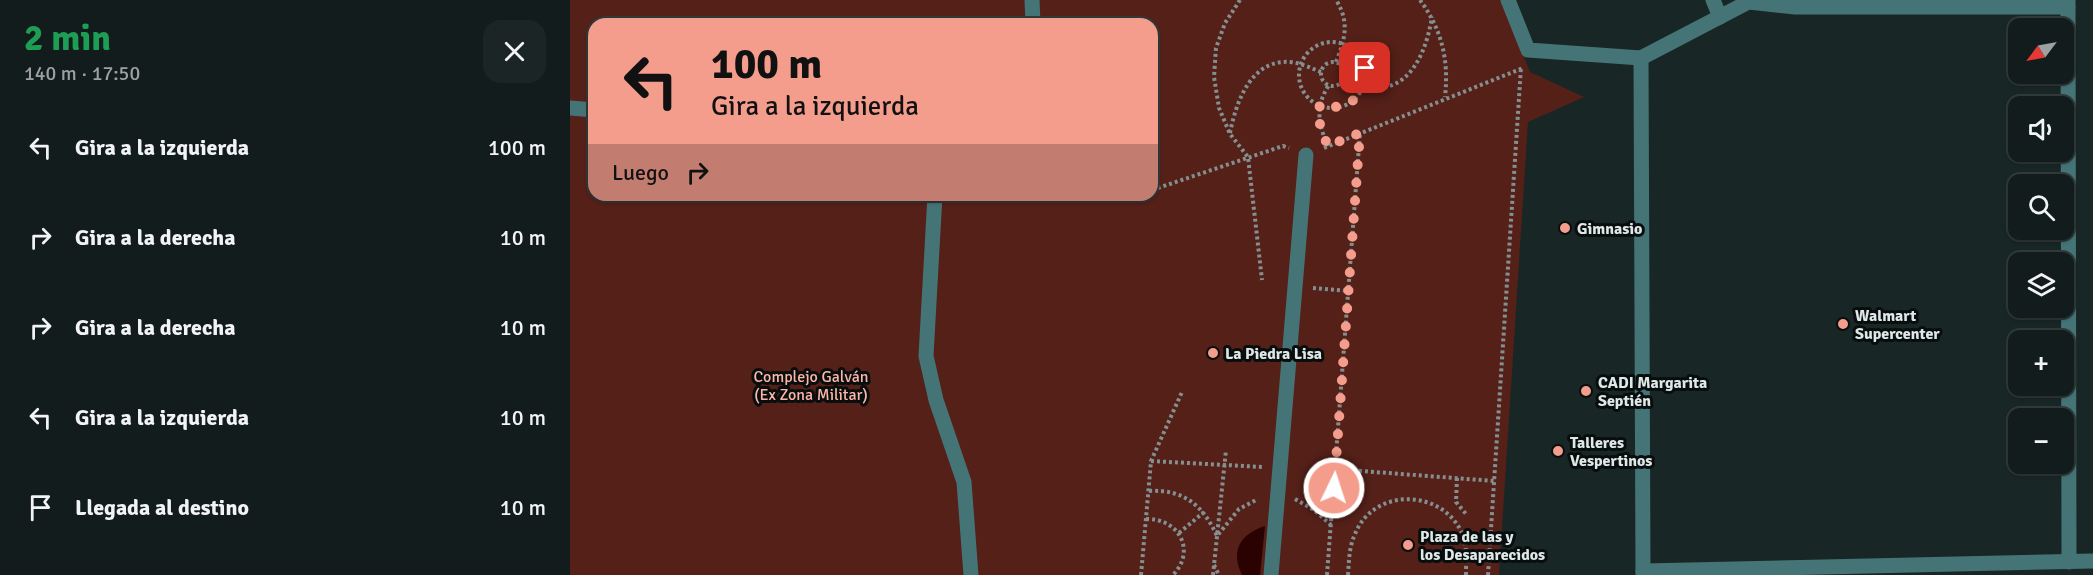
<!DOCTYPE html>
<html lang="es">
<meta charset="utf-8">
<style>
:root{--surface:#131c1c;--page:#1c2525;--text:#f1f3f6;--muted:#9da1a3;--line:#323a3b}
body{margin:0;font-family:Signika,sans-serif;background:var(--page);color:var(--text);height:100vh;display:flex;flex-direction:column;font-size:22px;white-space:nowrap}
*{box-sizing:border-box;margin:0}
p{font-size:20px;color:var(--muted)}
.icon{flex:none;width:33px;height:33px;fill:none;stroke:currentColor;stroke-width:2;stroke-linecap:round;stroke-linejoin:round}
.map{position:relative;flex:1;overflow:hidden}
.details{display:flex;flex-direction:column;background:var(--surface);width:570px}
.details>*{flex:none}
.banner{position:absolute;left:18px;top:18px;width:570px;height:183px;border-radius:18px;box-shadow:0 2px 4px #0004,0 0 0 2px var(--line);background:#f49d8d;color:#111;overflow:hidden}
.needle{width:39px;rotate:238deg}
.buttons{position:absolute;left:1438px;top:18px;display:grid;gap:12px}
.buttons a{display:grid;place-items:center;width:66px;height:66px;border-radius:12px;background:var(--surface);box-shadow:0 2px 4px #0004,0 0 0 2px var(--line);font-size:30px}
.pin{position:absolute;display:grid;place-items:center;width:51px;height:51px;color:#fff;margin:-26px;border-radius:12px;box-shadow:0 3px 9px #0006}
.me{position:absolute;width:66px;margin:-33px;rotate:4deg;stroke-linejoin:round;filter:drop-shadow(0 0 4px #0008)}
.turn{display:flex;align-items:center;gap:21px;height:126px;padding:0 24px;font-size:27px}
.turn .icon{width:78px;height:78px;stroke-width:2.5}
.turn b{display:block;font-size:42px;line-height:51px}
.then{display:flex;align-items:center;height:57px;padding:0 24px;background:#0003;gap:12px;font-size:22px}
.round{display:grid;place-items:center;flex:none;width:63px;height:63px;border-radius:18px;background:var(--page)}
.head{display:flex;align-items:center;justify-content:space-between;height:102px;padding:0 24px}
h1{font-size:36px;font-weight:700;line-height:45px;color:#1e9e55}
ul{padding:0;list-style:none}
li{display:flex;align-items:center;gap:18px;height:90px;padding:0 24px}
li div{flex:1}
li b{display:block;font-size:22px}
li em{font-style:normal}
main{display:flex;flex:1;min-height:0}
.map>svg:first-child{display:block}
.green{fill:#542018;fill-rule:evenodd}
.water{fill:#2a0201}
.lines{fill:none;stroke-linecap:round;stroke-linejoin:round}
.path{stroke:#858f8f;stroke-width:4;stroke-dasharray:3 3;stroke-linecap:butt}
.minor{stroke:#457477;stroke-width:15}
.route{stroke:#f49d8d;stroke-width:10;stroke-dasharray:0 18}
.poi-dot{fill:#f49d8d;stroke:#080e0e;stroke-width:2}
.labels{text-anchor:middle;stroke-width:6;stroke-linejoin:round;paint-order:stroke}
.poi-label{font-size:16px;font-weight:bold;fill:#dfe7e7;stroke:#080e0e;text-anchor:start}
.park-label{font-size:16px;fill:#fcb5a7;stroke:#080e0e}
</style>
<main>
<section class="details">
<div class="head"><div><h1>2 min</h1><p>140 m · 17:50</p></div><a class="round"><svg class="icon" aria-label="close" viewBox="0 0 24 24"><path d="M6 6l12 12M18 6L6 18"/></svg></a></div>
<ul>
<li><svg class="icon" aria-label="left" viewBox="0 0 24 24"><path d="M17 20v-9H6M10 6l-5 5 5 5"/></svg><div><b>Gira a la izquierda</b></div><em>100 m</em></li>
<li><svg class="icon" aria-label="right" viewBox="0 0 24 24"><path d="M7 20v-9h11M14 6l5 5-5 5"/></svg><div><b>Gira a la derecha</b></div><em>10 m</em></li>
<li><svg class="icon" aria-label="right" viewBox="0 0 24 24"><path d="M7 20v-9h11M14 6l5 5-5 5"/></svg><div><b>Gira a la derecha</b></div><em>10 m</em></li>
<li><svg class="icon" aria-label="left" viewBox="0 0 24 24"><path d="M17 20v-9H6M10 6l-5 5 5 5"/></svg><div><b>Gira a la izquierda</b></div><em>10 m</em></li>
<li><svg class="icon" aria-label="arrive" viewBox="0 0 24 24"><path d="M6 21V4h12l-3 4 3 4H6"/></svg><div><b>Llegada al destino</b></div><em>10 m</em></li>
</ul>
</section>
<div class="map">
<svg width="1523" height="575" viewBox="0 0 1523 575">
<rect width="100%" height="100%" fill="#192626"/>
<!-- green -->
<path class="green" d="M0,0H931L960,72L1014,97L958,122L929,575H0ZM24,24H582V195H24Z"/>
<!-- water -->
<path class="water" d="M695,526L690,575H672C660,551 670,534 695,526Z"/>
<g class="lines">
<!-- path -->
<g class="path">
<polyline points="670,0 655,23 646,48 644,77 649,108 660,134 678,157 692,280"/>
<path d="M850,0C872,30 879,60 875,97"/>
<circle cx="762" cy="75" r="33"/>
<path d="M766,62C775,39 780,22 766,0"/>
<circle cx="763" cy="74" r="12"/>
<path d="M774,77C829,108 854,65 862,17"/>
<path d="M660,133C666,102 681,59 720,62C731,63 741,68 751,72"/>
<path d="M758,146C748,124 745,106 759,85"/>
<polyline points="754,148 953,68"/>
<polyline points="582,190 713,146 719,148"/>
<polyline points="743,288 779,291"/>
<polyline points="581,461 692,467"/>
<polyline points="765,469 924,481"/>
<polyline points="887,478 886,502 896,514"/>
<path d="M579,491C613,489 633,505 647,536L669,509L688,499"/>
<polyline points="725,499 744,510 761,525"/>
<path d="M576,519C608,518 627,550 603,575"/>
<polyline points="609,533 634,512"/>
<polyline points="644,565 649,575"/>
<polyline points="571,575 581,461 612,392"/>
<polyline points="643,575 656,450"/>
<polyline points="757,575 790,133"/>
<path d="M778,575C779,561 779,547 785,534C803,489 867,488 890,529C898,544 896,559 896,575"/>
<polyline points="918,575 951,67"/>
</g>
<!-- minor -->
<g class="minor">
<polyline points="462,0 463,24"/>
<polyline points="938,0 958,50 1071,58"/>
<polyline points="1143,0 1150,17"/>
<polyline points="1498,0 1499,562"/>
<polyline points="1179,2 1225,7 1498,7"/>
<polyline points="1071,58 1073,575"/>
<polyline points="1071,58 1182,0"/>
<polyline points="0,108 24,110"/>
<polyline points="365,195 356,356 366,400 394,482 401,575"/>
<polyline points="1073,571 1523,561"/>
<polyline points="701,575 736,155"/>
</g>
</g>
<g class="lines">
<!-- route -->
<polyline class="route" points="764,488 790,133 758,146 751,130 748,113 750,105 763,108 784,100 795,80 795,68"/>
</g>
<!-- markers -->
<g class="poi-dot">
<circle cx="995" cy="228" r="6"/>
<circle cx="1273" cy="324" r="6"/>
<circle cx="643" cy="353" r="6"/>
<circle cx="1016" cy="391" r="6"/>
<circle cx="988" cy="451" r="6"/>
<circle cx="838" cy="545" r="6"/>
</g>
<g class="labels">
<!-- poi labels -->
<g class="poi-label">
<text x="1007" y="234">Gimnasio</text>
<text x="1285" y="321">Walmart<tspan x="1285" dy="18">Supercenter</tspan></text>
<text x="655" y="359">La Piedra Lisa</text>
<text x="1028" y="388">CADI Margarita<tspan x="1028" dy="18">Septién</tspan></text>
<text x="1000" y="448">Talleres<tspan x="1000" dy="18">Vespertinos</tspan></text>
<text x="850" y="542">Plaza de las y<tspan x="850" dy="18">los Desaparecidos</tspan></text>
</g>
<!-- park labels -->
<g class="park-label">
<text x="241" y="382">Complejo Galván<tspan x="241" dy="18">(Ex Zona Militar)</tspan></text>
</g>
</g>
</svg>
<div class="buttons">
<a><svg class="needle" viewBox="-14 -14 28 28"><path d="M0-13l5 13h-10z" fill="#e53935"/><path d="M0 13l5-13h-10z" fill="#9da1a3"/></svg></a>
<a><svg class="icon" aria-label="sound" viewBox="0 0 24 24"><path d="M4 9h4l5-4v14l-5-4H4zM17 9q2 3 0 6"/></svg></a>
<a><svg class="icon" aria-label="search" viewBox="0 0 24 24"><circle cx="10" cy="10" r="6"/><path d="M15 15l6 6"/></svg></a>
<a><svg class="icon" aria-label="layers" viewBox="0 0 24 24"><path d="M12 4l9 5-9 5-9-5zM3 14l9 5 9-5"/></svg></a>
<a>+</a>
<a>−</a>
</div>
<div class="pin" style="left:795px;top:68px;background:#d93025"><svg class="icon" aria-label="arrive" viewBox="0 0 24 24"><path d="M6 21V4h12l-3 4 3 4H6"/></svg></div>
<svg class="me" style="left:764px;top:488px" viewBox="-20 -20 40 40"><circle r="17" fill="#f49d8d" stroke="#fff" stroke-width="3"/><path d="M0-11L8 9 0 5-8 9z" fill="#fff"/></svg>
<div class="banner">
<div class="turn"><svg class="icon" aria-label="left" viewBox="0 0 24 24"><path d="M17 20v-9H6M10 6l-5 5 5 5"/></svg><div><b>100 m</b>Gira a la izquierda</div></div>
<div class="then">Luego<svg class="icon" aria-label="right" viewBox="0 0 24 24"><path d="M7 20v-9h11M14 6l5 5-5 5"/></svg></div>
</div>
</div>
</main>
